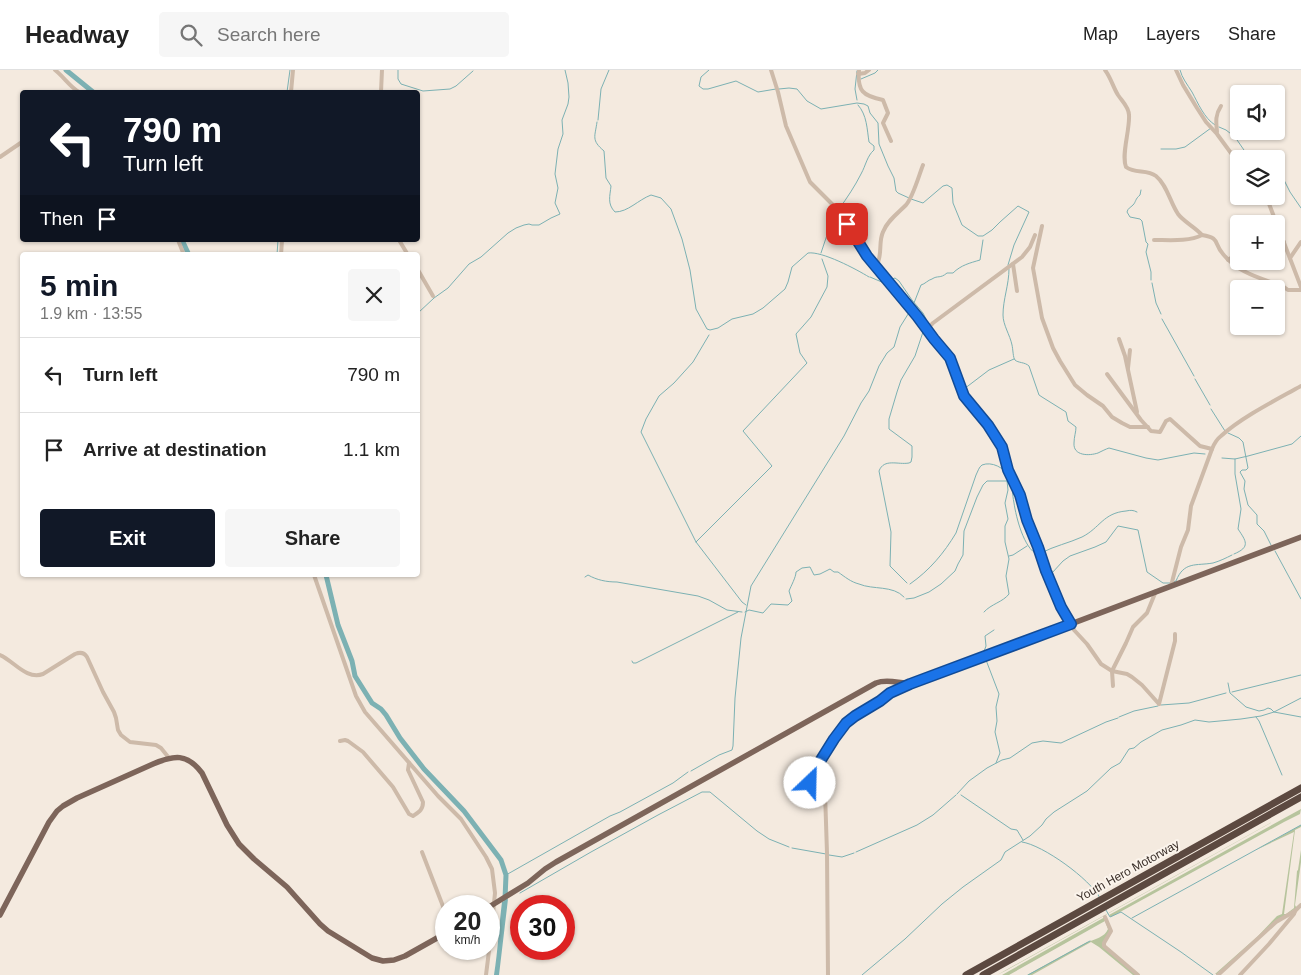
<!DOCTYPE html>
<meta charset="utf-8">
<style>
:root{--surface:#fff;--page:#f6f6f6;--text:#222;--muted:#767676;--line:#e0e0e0;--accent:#111827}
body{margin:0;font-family:Helvetica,sans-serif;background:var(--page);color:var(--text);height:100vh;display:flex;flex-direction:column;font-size:19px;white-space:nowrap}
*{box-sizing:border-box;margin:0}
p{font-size:16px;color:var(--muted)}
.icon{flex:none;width:28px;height:28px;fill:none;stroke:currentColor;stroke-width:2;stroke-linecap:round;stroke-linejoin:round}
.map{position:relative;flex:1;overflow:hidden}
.drawer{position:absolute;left:20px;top:182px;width:400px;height:325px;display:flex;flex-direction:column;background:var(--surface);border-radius:5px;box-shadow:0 1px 4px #0004}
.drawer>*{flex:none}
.guide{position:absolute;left:20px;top:20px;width:400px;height:152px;border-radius:5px;box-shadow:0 1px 4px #0004;background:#111827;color:#fff;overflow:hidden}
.fabs{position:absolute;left:1230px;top:15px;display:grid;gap:10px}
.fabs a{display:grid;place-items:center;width:55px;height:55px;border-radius:5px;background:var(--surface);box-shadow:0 1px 4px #0004;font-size:25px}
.speed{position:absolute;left:435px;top:825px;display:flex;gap:10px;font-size:25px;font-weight:700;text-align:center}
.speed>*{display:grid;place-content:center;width:65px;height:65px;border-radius:50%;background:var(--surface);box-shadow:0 1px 4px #0004;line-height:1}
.speed small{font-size:12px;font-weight:400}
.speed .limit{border:8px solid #d22;background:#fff;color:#111}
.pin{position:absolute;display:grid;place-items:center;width:42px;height:42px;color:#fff;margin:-21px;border-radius:10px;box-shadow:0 2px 8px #0006}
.me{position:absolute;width:55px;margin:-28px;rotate:24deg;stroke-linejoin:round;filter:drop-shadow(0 0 4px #0008)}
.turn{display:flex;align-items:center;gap:18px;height:105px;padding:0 20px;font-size:22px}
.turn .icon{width:65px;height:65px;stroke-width:2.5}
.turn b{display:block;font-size:35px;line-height:42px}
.then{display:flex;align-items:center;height:48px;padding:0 20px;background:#0003;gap:10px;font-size:19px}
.round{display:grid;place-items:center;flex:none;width:52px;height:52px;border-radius:5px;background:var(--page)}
.summary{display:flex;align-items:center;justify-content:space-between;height:85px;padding:0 20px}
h1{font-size:30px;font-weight:700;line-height:38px;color:var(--accent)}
.primary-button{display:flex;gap:10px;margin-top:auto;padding:10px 20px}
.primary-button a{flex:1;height:58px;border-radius:5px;background:var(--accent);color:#fff;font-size:20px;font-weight:700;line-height:58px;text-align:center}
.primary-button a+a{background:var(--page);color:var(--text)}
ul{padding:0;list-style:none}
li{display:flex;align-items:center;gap:15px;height:75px;padding:0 20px;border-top:1px solid var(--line)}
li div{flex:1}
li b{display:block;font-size:19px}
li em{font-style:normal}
header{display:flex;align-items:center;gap:30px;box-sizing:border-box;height:70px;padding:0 25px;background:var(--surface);border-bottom:1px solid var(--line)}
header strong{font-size:24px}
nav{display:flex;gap:28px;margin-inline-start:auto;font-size:18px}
.search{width:350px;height:45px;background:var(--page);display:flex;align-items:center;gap:12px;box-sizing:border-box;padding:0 18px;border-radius:5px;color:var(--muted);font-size:19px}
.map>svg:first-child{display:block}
.green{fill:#b7c49d}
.water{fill:#7cb1b3}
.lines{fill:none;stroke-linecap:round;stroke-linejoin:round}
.stream{stroke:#7cb1b3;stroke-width:1}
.river{stroke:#7cb1b3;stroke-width:5}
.minor{stroke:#cdbaa9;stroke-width:4}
.major{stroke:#7d655a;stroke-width:5.5}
.highway{stroke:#5c4940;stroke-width:7}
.route-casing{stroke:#114b97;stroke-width:12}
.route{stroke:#1a73e8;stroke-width:9}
.labels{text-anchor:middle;stroke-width:4;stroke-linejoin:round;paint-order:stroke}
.street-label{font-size:12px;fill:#3a2f29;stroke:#fbf4ec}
</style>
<header>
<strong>Headway</strong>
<div class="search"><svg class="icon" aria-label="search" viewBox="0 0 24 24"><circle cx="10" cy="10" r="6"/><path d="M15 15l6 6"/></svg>Search here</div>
<nav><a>Map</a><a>Layers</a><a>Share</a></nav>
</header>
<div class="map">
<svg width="1301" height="905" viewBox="0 0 1301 905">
<rect width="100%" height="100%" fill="#f4eadf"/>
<!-- green -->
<g class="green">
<polygon points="1301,736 1007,900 997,905"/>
<polygon points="1301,739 1300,744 1284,752 1111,847 1109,845"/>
<polygon points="1301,755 1301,757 1295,760 1284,844 1286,844 1294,838 1297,801 1298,800 1301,780 1301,792 1295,835 1296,837 1301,833 1301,835 1272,854 1217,904 1215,904 1258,866 1277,846 1282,844 1294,762 1256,780"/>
<path d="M1105,847L1110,860L1103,874L1137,905H1133L1099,877L1091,872L1032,905H1027L1087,872C1094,870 1105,867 1108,859L1105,851L1009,905H1002Z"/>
</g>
<!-- water -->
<path class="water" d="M508,829L499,905H494C498,880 499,856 502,832Z"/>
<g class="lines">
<!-- stream -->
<g class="stream">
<polyline points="398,0 398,9 401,14 423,21 450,19 456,16 473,1"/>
<polyline points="709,0 701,7 699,16 703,19 708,19 736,11 758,22 776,19"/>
<path d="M1180,0C1182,8 1187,14 1192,22C1198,33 1204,48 1215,55"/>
<polyline points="861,9 875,3 878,0"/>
<polyline points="779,19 789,18 797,19 807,31 821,39 857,33 864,34 868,36 870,43 878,53 879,74 888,96 894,108 896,121 898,123 909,128"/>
<polyline points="287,22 290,0"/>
<polyline points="857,30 855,19 857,1"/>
<polyline points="598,50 601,19 609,0"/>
<path d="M597,52C595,67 591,70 604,81L606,108L611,116C610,126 607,134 615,142C628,142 638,130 651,125L661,128L671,139L682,169L690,200L696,239L707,259L710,260L718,258L732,249L753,244L763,238L785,219L788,212L792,197L808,183C822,181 856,199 869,207"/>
<polyline points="1219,57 1226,60 1235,67 1246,83 1256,85 1262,89"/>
<polyline points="1161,79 1176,79 1185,77 1211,58"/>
<polyline points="1276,99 1282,106 1290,122 1301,138"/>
<path d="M1141,120L1140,125C1135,129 1136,132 1133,135C1130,138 1128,138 1127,142L1130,147L1140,149L1142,151L1146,172L1148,174L1146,182L1151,202V210"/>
<polyline points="911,129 923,133 943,116 947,115 952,118 953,133 962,155 978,166 983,166 992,160 1000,152 1018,136 1029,142 1014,175 1008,195"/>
<path d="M839,139C847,128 855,116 861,104C866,95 867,86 874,80V76L869,72C867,59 867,45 858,35"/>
<polyline points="821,183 828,162 836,142"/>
<polyline points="277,185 278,170"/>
<path d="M1009,199C1009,215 1003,229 1003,245C1003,255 1010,265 1012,275C1013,279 1013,288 1015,290C1018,293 1025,292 1029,296L1039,325L1042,327L1066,342L1068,351L1076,357C1076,362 1074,367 1074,373C1073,386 1089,386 1098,383C1102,381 1106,379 1109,378L1146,388L1158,390L1194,383L1205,384"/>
<polyline points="870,207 884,213 888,212"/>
<polyline points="890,210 895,208 899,211 912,230 923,243 926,249 926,255"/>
<polyline points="1152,213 1156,233 1161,244"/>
<path d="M914,233L921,215C925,214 928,210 932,209C938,205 940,209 947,203H953C961,195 970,193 980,190L983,170"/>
<polyline points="913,237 913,235"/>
<polyline points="418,243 434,228 448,218 469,194 481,187 508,163 516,158 524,155 529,154 532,155 539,155 551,148 560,144 555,133 558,118 555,104 558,79 563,64 562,50 568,34 569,27 568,13 565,0"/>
<polyline points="1162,249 1194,306"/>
<polyline points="709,265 693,292 674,313 659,326 646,349 641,362 696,472 742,532 746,535"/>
<polyline points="1195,309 1210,335"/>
<polyline points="964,319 989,300 1014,289"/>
<polyline points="1211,339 1225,361"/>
<polyline points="1228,363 1239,368 1243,372 1248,398 1246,400 1242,400 1240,402 1245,411 1244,419 1248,435 1257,445 1257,454 1264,461 1271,475"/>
<polyline points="1222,388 1235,389 1248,386 1292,374 1301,366"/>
<polyline points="696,472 772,396 743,361 807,293 800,283 796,264 811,247 827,217 828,206 822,189"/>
<polyline points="1275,481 1301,529"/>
<path d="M1041,483C1054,476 1069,473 1082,467C1100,458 1103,443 1126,441C1131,440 1133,440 1137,442"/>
<path d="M1234,484C1251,477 1246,471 1238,459L1241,439L1235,404V389"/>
<polyline points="1009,486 1013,485 1027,476"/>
<polyline points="1052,503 1063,491 1070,486 1095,477 1106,472 1118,456 1138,460 1147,502 1163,513 1170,513"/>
<path d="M585,507L588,505C597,510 606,512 617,512L698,526L709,530L727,540L742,542"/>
<path d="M1173,512L1176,511C1184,491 1196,496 1213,493C1220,491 1226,488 1232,485"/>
<path d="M907,513L890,496L891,462L879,401C884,388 898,395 909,393L911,392L912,387V376L889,359V349L897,322L901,310L915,286L924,259"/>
<path d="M910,514C930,500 944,483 956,463L976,405C978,401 979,397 982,395C992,391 1004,398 1009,406C1013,414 1012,424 1014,433C1016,447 1024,479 1037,484"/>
<path d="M906,529L914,528L929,522L941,514L955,501L958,494L963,485L964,461L977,427L983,415L987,411H1007L1008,420L1005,433L1008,449L1005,456V472L1009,489L1006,506L1009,524C1003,532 991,534 984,542"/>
<path d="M745,542L749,540L763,543L771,534L788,535L792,531L789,521C791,516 796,507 796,502L802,498L810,497L814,505L820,504L830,499L834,502H838C845,507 851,512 859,514C873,520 893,515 904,527"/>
<polyline points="983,584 986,576 985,566 994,560"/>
<polyline points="986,590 999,624 996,637 997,651 995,662 1000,683 996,693"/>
<polyline points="632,591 633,593 636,593 738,542"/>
<polyline points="1228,613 1230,623 1246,637 1259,641 1264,640 1268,638 1271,639 1274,642 1301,647"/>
<polyline points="1232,622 1301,605"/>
<polyline points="1161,635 1189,633 1226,623"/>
<polyline points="1119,647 1134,641 1158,636"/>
<polyline points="1256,647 1259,651 1282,705"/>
<polyline points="691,701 719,685 732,680 733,676 735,628 741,568 751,516 844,366 861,333 869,321 879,296 887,283 894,277 900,257 910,241"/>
<polyline points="957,724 969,711 987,698 1002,690 1010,688 1032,673 1043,671 1061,673 1106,652 1118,648"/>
<polyline points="961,725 1011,759 1017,760 1023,770"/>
<path d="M1022,772C1043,775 1090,809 1100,828"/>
<polyline points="792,778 826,784"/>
<polyline points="856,782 917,755 933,745 956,725"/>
<polyline points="829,785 842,787 854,783"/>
<polyline points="506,805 610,746 620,742 673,713 688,702"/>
<polyline points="520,823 591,782 658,745 702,722 710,722 757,761 769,769 789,777"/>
<polyline points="1106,840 1110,847 1121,842 1181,882 1213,905"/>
<polyline points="1132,848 1301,755"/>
<polyline points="862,905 905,869 942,834 963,817 1001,790 1005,782 1030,766 1042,755 1046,749 1054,742 1087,721 1111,698 1120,693 1129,679 1134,678 1141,672 1162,660 1181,655 1195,650 1209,652 1241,649 1261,646 1274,642 1301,628"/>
<polyline points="1028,905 1090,871"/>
</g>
<!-- river -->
<g class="river">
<polyline points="66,0 93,22"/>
<polyline points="182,170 189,185"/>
<polyline points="326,505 338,555 352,591 355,606 372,633 381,639 386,645 400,668 424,699 464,741 501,790 506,805 505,829"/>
</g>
<!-- minor -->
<g class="minor">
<path d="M55,0C64,7 70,17 79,22"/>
<polyline points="771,0 778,22 786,56 810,112 837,139 867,186 917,246 934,269 950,288 964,326 987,355 1002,377 1008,400 1020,425 1027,451 1038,477 1045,501 1061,537 1074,560 1087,574 1101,594 1112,601 1127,604 1132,607 1142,615 1159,634"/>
<path d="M859,0C857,21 863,26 883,30L888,43L883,53L891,71"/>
<path d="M1105,0C1111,8 1113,17 1118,25C1122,31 1129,37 1129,45C1130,60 1121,85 1126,97C1135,104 1147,99 1156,106C1167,115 1170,132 1178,144C1184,152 1195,157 1202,165"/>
<polyline points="1176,0 1183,15 1197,38 1206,52 1217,64 1239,94"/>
<polyline points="858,4 865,3 869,0"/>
<polyline points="291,22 293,0"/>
<polyline points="381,22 382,0"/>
<path d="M1217,62C1216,52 1215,45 1221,36"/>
<polyline points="0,87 22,72"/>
<polyline points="1266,126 1301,217"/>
<polyline points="1042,156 1033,198 1042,248 1053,278 1060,291 1075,315 1087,325 1103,336 1112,347 1122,353 1130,357 1148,357"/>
<polyline points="178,170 184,185"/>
<polyline points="399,170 408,185"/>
<path d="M1154,170C1168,170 1189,172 1202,165C1221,168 1213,173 1223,184C1239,204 1261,208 1284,217L1288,220H1301"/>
<polyline points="1276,175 1284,172"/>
<polyline points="281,185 282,170"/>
<polyline points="1290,188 1301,172"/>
<polyline points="1228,190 1234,186 1239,184"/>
<polyline points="1013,194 1017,221"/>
<path d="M876,196C883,187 878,172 883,162C887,151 898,143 906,135C913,127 919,105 923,95"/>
<polyline points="418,200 433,226"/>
<polyline points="927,259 933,253 1022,187 1030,177 1035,165"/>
<polyline points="1119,269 1125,286 1137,342"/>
<polyline points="1128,298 1130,280"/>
<polyline points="1107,304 1141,350 1151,361 1160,362 1166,351 1170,349 1200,376 1212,379"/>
<polyline points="314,505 356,626 365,642 438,726 461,749 486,787 492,799 495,823 490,873 486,905"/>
<path d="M1171,516L1181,477L1188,460L1191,436L1212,379C1214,374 1217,369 1221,366C1242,347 1276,330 1301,316"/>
<path d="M0,585C14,591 26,610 43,604L75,584C80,582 84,582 87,587L103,622L114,642L116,648L118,660L121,665L130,672L156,675L161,678L169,688"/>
<polyline points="1113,616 1112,601 1126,573 1133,557 1147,543 1156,521"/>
<polyline points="1159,634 1175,571 1175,564"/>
<path d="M340,671L345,670L348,671L363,682L393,717L409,744L413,746C419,742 423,740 423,732L408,700L409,693"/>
<polyline points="422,782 446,844"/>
<polyline points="1105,847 1111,861 1104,873 1104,876 1138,905"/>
<polyline points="828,905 827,783 825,722 824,720 816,719 811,715 810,709 814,701 834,669 846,653 855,647 880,631 890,623 910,614"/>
<polyline points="1218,905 1276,852 1295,841 1301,835"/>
<polyline points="1240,905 1269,874 1294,844 1295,841"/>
</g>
<!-- major -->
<g class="major">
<path d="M489,837L528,813L545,799L556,792L876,613C889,608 902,615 915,613L1301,467"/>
<path d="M0,845L49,752L57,741L63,736L77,728L153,694C174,685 187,683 202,703L227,755L239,774L254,789L287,817L320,854L328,861L372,888L383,891L394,890L405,886L446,863"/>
</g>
<!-- highway -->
<g class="highway">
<polyline points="966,905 1301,718"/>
<polyline points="983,905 1301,727"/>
</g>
</g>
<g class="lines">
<defs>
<polyline id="route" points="810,713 810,709 814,701 834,669 846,653 855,646 880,631 890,623 910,614 1071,554 1061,537 1046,501 1038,477 1027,450 1020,425 1008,400 1002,377 988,355 964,326 950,288 934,269 917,246 867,186 847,154"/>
</defs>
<!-- route casing -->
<use href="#route" class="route-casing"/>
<!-- route -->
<use href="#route" class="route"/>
</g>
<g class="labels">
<!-- street labels -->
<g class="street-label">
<text transform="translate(1128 801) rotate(-29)" y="4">Youth Hero Motorway</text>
</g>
</g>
</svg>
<div class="fabs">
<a><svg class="icon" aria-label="sound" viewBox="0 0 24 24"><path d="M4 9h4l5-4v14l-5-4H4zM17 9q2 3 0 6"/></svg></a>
<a><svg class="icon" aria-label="layers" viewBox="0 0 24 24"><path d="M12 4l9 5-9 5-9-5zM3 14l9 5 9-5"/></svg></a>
<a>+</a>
<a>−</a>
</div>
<div class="speed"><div>20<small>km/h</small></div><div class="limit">30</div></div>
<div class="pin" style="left:847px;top:154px;background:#d93025"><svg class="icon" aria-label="arrive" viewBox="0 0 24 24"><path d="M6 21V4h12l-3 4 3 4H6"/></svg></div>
<svg class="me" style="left:810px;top:713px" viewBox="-20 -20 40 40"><circle r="19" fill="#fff"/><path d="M0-13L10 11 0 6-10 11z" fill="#1a73e8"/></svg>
<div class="guide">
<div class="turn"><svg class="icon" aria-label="left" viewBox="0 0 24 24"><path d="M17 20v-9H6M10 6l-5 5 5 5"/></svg><div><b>790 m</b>Turn left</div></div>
<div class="then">Then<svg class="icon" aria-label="arrive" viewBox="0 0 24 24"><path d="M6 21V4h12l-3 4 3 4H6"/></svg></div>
</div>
<section class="drawer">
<div class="summary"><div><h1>5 min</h1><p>1.9 km · 13:55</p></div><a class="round"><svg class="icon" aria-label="close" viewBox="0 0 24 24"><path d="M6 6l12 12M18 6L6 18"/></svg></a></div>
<ul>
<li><svg class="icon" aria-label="left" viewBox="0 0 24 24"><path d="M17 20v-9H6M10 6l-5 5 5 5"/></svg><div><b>Turn left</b></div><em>790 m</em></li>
<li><svg class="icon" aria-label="arrive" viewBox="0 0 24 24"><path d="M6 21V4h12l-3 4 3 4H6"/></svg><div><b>Arrive at destination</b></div><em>1.1 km</em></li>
</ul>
<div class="primary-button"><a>Exit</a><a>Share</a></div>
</section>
</div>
